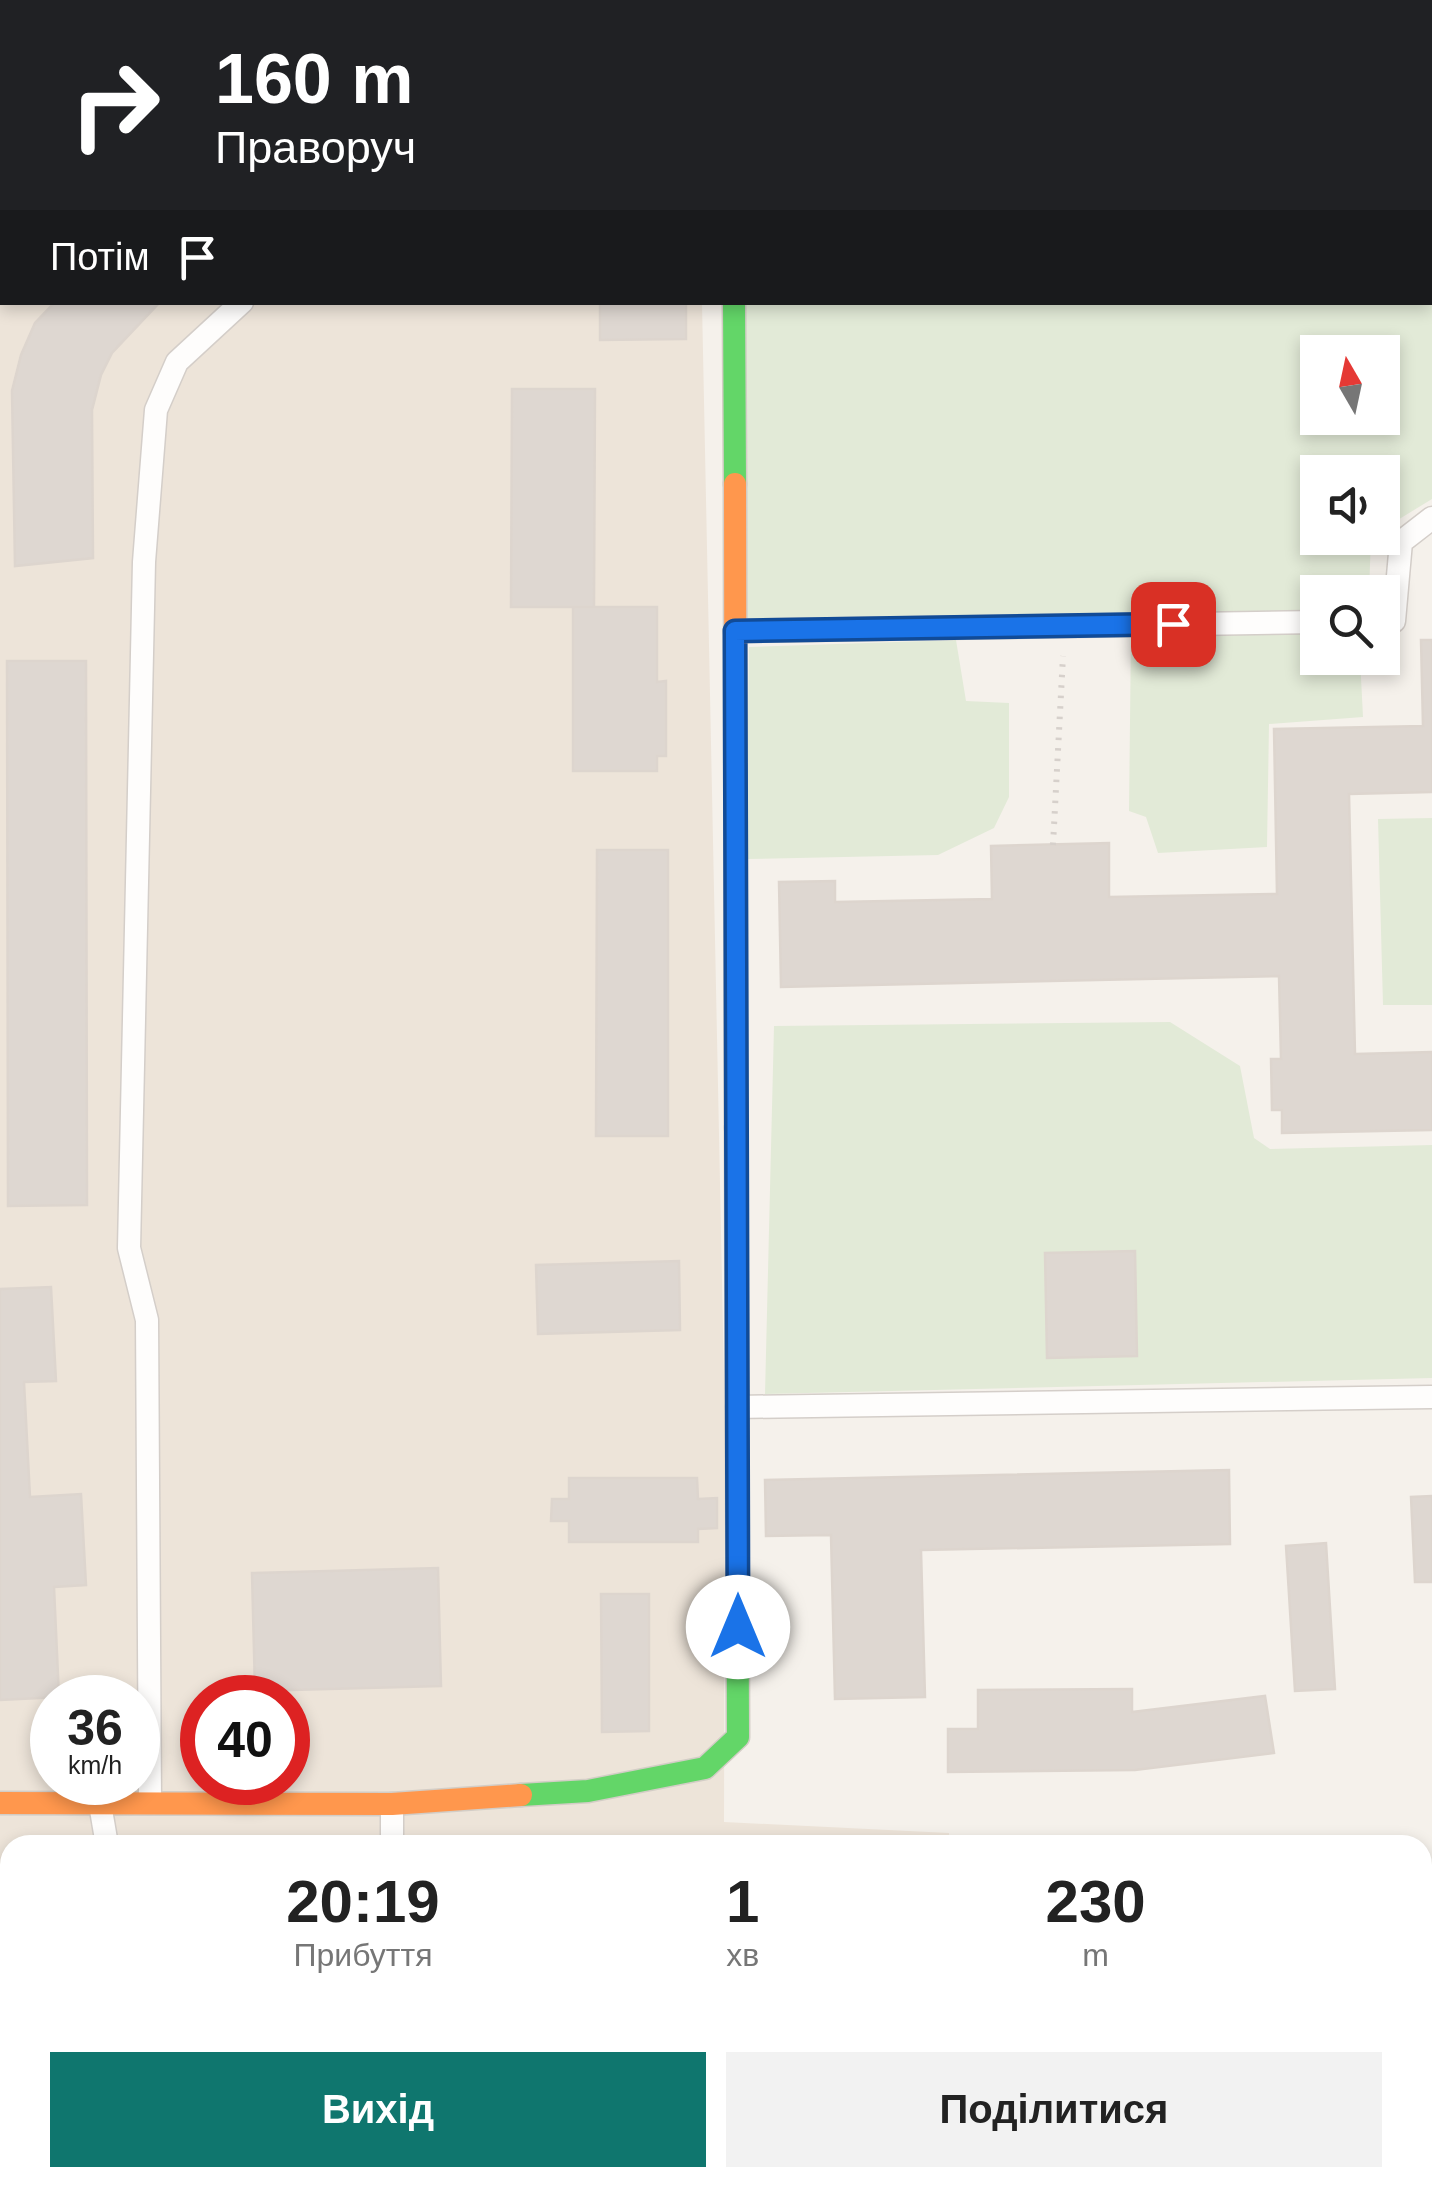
<!DOCTYPE html>
<html lang="uk">
<meta charset="utf-8">
<style>
:root{--surface:#fff;--page:#f2f2f2;--text:#222;--muted:#767676;--accent:#0f766e}
body{margin:0;font-family:Helvetica,sans-serif;background:var(--page);color:var(--text);height:100vh;display:flex;flex-direction:column;font-size:38px;white-space:nowrap}
*{box-sizing:border-box;margin:0}
p{font-size:32px;color:var(--muted)}
.icon{flex:none;width:55px;height:55px;fill:none;stroke:currentColor;stroke-width:2;stroke-linecap:round;stroke-linejoin:round}
.map{position:relative;flex:1;overflow:hidden}
.drawer{position:absolute;left:0px;top:1835px;width:1432px;height:352px;display:flex;flex-direction:column;background:var(--surface);border-radius:30px 30px 0 0;box-shadow:0 5px 15px #0003}
.drawer>*{flex:none}
.guide{position:absolute;left:0px;top:0px;width:1432px;height:305px;box-shadow:0 5px 15px #0003;background:#202124;color:#fff;overflow:hidden}
.needle{width:65px;rotate:351deg}
.tools{position:absolute;left:1300px;top:335px;display:grid;gap:20px}
.tools a{display:grid;place-items:center;width:100px;height:100px;border-radius:0px;background:var(--surface);box-shadow:0 5px 15px #0003;font-size:50px}
.speed{position:absolute;left:30px;top:1675px;display:flex;gap:20px;font-size:50px;font-weight:700;text-align:center}
.speed>*{display:grid;place-content:center;width:130px;height:130px;border-radius:50%;background:var(--surface);box-shadow:0 5px 15px #0003;line-height:1}
.speed small{font-size:25px;font-weight:400}
.speed .limit{border:15px solid #d22;background:#fff;color:#111}
.pin{position:absolute;display:grid;place-items:center;width:85px;height:85px;color:#fff;margin:-42px;border-radius:20px;box-shadow:0 5px 15px #0006}
.me{position:absolute;width:110px;margin:-55px;rotate:0deg;stroke-linejoin:round;filter:drop-shadow(0 0 8px #0008)}
.turn{display:flex;align-items:center;gap:35px;height:210px;padding:0 50px;font-size:45px}
.turn .icon{width:130px;height:130px;stroke-width:2.5}
.turn b{display:block;font-size:70px;line-height:85px}
.then{display:flex;align-items:center;height:95px;padding:0 50px;background:#0003;gap:20px;font-size:38px}
.eta{display:flex;justify-content:space-evenly;align-items:center;height:170px;text-align:center}
.eta b{font-size:60px;font-weight:800;line-height:70px}
.cta{display:flex;gap:20px;margin-top:auto;padding:20px 50px}
.cta a{flex:1;height:115px;border-radius:0px;background:var(--accent);color:#fff;font-size:40px;font-weight:800;line-height:115px;text-align:center}
.cta a+a{background:var(--page);color:var(--text)}
.map>svg:first-child{display:block}
.residential{fill:#ede4d9;fill-rule:evenodd}
.green{fill:#e2ead7;fill-rule:evenodd}
.building{fill:#ded7d1;stroke:#ddd5ce;stroke-width:2.5}
.lines{fill:none;stroke-linecap:round;stroke-linejoin:round}
.lane-casing{stroke:#d4cec9;stroke-width:25}
.fast-casing{stroke:#d3cdc6;stroke-width:25}
.slow-casing{stroke:#d3cdc6;stroke-width:25}
.path{stroke:#d6d0cb;stroke-width:6;stroke-dasharray:2.5 8;stroke-linecap:butt}
.lane{stroke:#fefdfc;stroke-width:22}
.fast{stroke:#63d668;stroke-width:22}
.slow{stroke:#ff974d;stroke-width:22}
.route-casing{stroke:#114b97;stroke-width:25}
.route{stroke:#1a73e8;stroke-width:18}
</style>
<div class="map">
<svg width="1432" height="2187" viewBox="0 0 1432 2187">
<rect width="100%" height="100%" fill="#f5f1eb"/>
<!-- residential -->
<path class="residential" d="M0,0L695,2H2V302L702,303L725,1428L724,1822L949,1833V1845H10V2178H952V2187H0ZM52,1698H138V1782H52ZM202,1698H288V1782H202Z"/>
<!-- green -->
<g class="green">
<polygon points="0,0 716,0 2,2 2,32"/>
<path d="M747,0H1432V499L1383,529L1382,472H1318V538H1371L1369,592H1318L1317,616L746,623L745,303L1430,302V2H746ZM1318,352H1382V418H1318Z"/>
<polygon points="1317,633 1318,658 1360,658 1363,717 1269,724 1267,847 1158,853 1146,817 1129,811 1131,634"/>
<polygon points="956,640 966,701 1009,703 1009,797 994,828 938,855 746,859 749,647"/>
<polygon points="1432,818 1432,1005 1383,1005 1378,819"/>
<path d="M1170,1022L1240,1066L1254,1138L1270,1149L1432,1145V1378L765,1394L774,1026ZM1135,1251L1137,1356L1048,1358L1045,1253Z"/>
<polygon points="1432,2019 1432,2187 1426,2187 1422,2029"/>
</g>
<!-- building -->
<g class="building">
<polygon points="55,302 160,302 112,353 101,375 92,410 93,558 15,566 12,391 21,355 35,323"/>
<polygon points="600,302 686,302 686,339 600,340"/>
<polygon points="512,389 595,389 594,607 511,607"/>
<polygon points="573,607 657,607 657,682 666,681 666,756 657,756 657,771 573,771"/>
<polygon points="1421,640 1432,640 1432,792 1349,794 1355,1054 1432,1052 1432,1130 1282,1133 1282,1110 1272,1110 1271,1059 1281,1059 1279,976 781,987 779,882 835,881 835,902 992,899 991,846 1109,843 1109,897 1277,894 1274,729 1423,726"/>
<polygon points="7,661 86,661 87,1205 8,1206"/>
<polygon points="597,850 668,850 668,1136 596,1136"/>
<polygon points="1135,1251 1137,1356 1047,1358 1045,1253"/>
<polygon points="679,1261 680,1330 538,1334 536,1265"/>
<polygon points="51,1287 56,1381 24,1382 30,1497 81,1494 86,1585 54,1587 59,1697 0,1700 0,1289"/>
<polygon points="1229,1470 1230,1544 921,1550 925,1697 835,1699 831,1535 766,1536 765,1480"/>
<polygon points="569,1478 697,1478 698,1499 717,1498 717,1528 698,1529 698,1542 569,1542 569,1521 551,1521 552,1499 569,1499"/>
<polygon points="1432,1496 1432,1582 1415,1582 1411,1497"/>
<polygon points="1326,1543 1335,1689 1295,1691 1286,1546"/>
<polygon points="438,1568 441,1686 255,1691 252,1573"/>
<polygon points="601,1594 649,1594 649,1731 602,1732"/>
<polygon points="1132,1689 1132,1712 1265,1696 1274,1753 1135,1770 948,1772 948,1729 978,1729 978,1690"/>
<polygon points="0,1869 10,1869 10,1979 1,1979 0,2031"/>
<polygon points="0,2135 10,2135 10,2178 37,2178 37,2187 0,2187"/>
<rect x="176" y="2178" width="50" height="9"/>
<rect x="452" y="2178" width="77" height="9"/>
</g>
<g class="lines">
<defs>
<g id="lane">
<polyline points="738,2 739,0"/>
<polyline points="1382,621 1394,621 1401,542 1432,518"/>
<polyline points="735,631 1318,622"/>
<polyline points="737,1407 1432,1397"/>
<polyline points="150,1803 147,1320 129,1248 144,562 156,410 177,362 242,302"/>
<polyline points="100,1804 107,1845"/>
<polyline points="392,1845 392,1804"/>
<polyline points="261,2178 266,2187"/>
<polyline points="390,2187 390,2178"/>
</g>
<g id="fast">
<polyline points="734,302 735,484"/>
<polyline points="521,1795 588,1791 705,1768 738,1737 736,1128"/>
</g>
<g id="slow">
<polyline points="735,484 736,1128"/>
<polyline points="0,1803 392,1804 521,1795"/>
</g>
</defs>
<!-- lane casing -->
<use href="#lane" class="lane-casing"/>
<!-- fast casing -->
<use href="#fast" class="fast-casing"/>
<!-- slow casing -->
<use href="#slow" class="slow-casing"/>
<!-- path -->
<g class="path">
<polyline points="0,95 2,98"/>
<polyline points="1053,845 1063,656"/>
</g>
<!-- lane -->
<use href="#lane" class="lane"/>
<!-- fast -->
<use href="#fast" class="fast"/>
<!-- slow -->
<use href="#slow" class="slow"/>
</g>
<g class="lines">
<defs>
<polyline id="route" points="738,1627 735,631 1173,624"/>
</defs>
<!-- route casing -->
<use href="#route" class="route-casing"/>
<!-- route -->
<use href="#route" class="route"/>
</g>
</svg>
<div class="tools">
<a><svg class="needle" viewBox="-14 -14 28 28"><path d="M0-13l5 13h-10z" fill="#e53935"/><path d="M0 13l5-13h-10z" fill="#767676"/></svg></a>
<a><svg class="icon" aria-label="sound" viewBox="0 0 24 24"><path d="M4 9h4l5-4v14l-5-4H4zM17 9q2 3 0 6"/></svg></a>
<a><svg class="icon" aria-label="search" viewBox="0 0 24 24"><circle cx="10" cy="10" r="6"/><path d="M15 15l6 6"/></svg></a>
</div>
<div class="speed"><div>36<small>km/h</small></div><div class="limit">40</div></div>
<div class="pin" style="left:1173px;top:624px;background:#d93025"><svg class="icon" aria-label="arrive" viewBox="0 0 24 24"><path d="M6 21V4h12l-3 4 3 4H6"/></svg></div>
<svg class="me" style="left:738px;top:1627px" viewBox="-20 -20 40 40"><circle r="19" fill="#fff"/><path d="M0-13L10 11 0 6-10 11z" fill="#1a73e8"/></svg>
<div class="guide">
<div class="turn"><svg class="icon" aria-label="right" viewBox="0 0 24 24"><path d="M7 20v-9h11M14 6l5 5-5 5"/></svg><div><b>160 m</b>Праворуч</div></div>
<div class="then">Потім<svg class="icon" aria-label="arrive" viewBox="0 0 24 24"><path d="M6 21V4h12l-3 4 3 4H6"/></svg></div>
</div>
<section class="drawer">
<div class="eta">
<div><b>20:19</b><p>Прибуття</p></div>
<div><b>1</b><p>хв</p></div>
<div><b>230</b><p>m</p></div>
</div>
<div class="cta"><a>Вихід</a><a>Поділитися</a></div>
</section>
</div>
